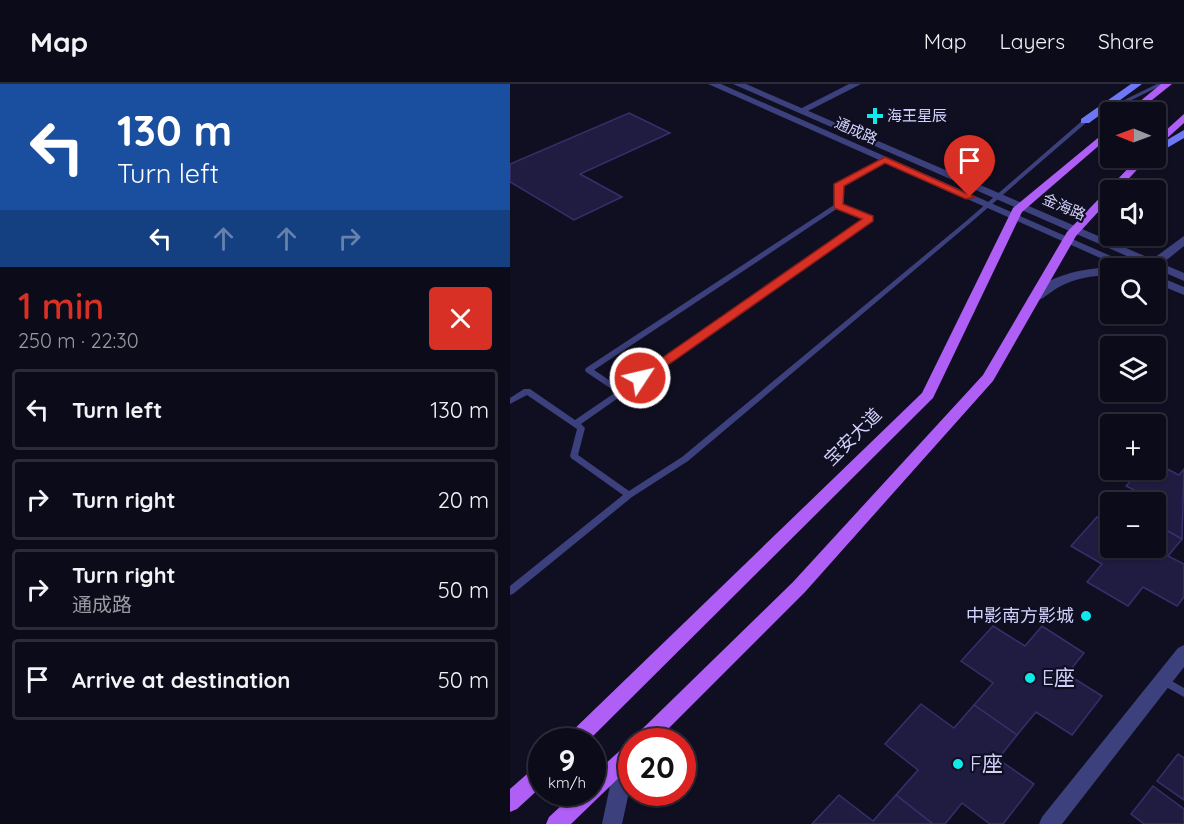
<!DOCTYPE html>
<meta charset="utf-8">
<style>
:root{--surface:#0c0b19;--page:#1a1926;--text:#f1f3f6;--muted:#9a9ba2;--line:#2c2b38;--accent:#d93025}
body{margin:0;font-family:Quicksand,"Noto Sans SC",sans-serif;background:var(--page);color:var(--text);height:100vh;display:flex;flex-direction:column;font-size:22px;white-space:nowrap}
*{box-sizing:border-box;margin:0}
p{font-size:20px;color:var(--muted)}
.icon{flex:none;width:33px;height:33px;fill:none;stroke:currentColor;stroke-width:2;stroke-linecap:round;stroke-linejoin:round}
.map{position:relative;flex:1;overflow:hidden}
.panel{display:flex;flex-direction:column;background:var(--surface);width:510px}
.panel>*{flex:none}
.guide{background:#1a4fa0;color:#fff;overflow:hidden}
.needle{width:39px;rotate:271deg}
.tools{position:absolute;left:590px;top:18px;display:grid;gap:12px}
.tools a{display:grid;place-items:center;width:66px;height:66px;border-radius:6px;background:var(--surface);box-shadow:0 2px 4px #0004,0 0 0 2px var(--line);font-size:30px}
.speed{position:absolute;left:18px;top:644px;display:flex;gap:12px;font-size:30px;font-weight:700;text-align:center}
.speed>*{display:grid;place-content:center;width:78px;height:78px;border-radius:50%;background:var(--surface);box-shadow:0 2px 4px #0004,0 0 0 2px var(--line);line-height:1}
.speed small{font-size:15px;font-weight:400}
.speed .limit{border:9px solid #d22;background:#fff;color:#111}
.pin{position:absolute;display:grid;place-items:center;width:51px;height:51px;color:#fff;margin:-62px -26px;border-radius:50% 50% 50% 0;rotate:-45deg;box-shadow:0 0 6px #0007}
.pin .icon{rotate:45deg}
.me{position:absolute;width:66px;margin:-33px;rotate:55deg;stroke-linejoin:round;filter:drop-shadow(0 0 4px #0008)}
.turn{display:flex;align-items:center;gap:21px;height:126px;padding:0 18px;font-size:27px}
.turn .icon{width:78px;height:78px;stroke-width:2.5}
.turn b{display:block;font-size:42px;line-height:51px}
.lanes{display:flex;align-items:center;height:57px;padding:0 18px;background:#0003;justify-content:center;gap:30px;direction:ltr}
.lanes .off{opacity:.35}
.round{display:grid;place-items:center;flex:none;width:63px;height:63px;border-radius:6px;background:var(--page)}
.headline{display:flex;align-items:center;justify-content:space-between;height:102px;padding:0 18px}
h1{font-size:36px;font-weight:600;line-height:45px;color:var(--accent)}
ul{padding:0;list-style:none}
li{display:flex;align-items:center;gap:18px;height:81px;margin:0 12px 9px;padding:0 6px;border:3px solid var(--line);border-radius:6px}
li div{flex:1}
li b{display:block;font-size:22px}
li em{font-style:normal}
header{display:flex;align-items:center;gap:36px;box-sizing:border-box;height:84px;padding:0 30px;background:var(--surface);border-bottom:2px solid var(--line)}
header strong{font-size:28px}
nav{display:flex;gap:33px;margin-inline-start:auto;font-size:21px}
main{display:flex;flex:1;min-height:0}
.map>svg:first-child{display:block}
.building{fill:#201c41;stroke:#362f6b;stroke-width:1.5}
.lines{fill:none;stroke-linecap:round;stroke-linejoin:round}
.service{fill:#3c407d;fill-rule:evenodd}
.minor{fill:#3c407d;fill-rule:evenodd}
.tertiary{fill:#3c407d;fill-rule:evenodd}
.secondary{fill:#6e78f6;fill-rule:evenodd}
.primary{fill:#af5ff6;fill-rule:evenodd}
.route{fill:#d93025;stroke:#8d1f18;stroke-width:1.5}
.poi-dot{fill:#0eeaec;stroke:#100f21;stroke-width:2}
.labels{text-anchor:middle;stroke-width:4.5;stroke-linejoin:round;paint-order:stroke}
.far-poi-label{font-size:15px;fill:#d2d1fc;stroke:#100f21;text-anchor:start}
.far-street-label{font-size:15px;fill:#d2d1fc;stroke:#100f21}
.street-label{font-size:18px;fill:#d2d1fc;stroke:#100f21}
.poi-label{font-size:18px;fill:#d2d1fc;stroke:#100f21;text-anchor:end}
.near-poi-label{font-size:21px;fill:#d2d1fc;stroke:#100f21;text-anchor:start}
</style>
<header>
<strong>Map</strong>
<nav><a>Map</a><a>Layers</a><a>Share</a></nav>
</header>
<main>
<section class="panel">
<div class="guide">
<div class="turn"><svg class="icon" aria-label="left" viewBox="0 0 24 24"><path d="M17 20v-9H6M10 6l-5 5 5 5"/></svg><div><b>130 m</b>Turn left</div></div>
<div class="lanes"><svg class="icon" aria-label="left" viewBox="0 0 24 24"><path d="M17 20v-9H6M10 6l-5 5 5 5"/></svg><svg class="icon off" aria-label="ahead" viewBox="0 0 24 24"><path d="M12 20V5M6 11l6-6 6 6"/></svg><svg class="icon off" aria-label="ahead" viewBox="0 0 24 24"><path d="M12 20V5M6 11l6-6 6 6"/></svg><svg class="icon off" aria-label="right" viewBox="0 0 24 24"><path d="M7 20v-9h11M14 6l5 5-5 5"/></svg></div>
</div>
<div class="headline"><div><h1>1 min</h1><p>250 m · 22:30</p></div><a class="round" style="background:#d93025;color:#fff"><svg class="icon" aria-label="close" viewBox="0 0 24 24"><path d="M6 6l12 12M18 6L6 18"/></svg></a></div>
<ul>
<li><svg class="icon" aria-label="left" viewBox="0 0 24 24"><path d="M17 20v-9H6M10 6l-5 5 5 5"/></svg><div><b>Turn left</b></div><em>130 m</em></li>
<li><svg class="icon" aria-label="right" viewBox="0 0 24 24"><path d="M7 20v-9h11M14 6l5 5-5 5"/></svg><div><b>Turn right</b></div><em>20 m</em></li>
<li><svg class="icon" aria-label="right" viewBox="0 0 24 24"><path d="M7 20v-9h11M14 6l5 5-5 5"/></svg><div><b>Turn right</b><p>通成路</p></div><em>50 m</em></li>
<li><svg class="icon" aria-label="arrive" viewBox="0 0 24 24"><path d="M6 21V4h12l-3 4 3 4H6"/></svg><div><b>Arrive at destination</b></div><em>50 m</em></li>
</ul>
</section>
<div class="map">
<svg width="674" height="740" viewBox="0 0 674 740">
<rect width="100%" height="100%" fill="#100f21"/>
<!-- building -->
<g class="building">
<polygon points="119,29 160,49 70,90 112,113 64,136 0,98 0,80"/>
<polygon points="645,379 669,391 674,385 672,455 645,440 646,417 616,402 630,386 645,386"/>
<polygon points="587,433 600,440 600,464 645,464 645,440 672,455 658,472 674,480 674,513 667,522 633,503 618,522 577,498 592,480 561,462"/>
<polygon points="483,542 515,562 532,542 574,569 557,590 592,612 562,651 526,628 507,651 464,621 483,599 451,577"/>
<polygon points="411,620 444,644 464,621 507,651 488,675 524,700 493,740 480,740 452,719 435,740 423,740 386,711 408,686 375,660"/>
<polygon points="668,670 674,674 674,716 647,697"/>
<polygon points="643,702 674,725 674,740 634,740 621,730"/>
<polygon points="329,711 363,737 386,711 423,740 302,740"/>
</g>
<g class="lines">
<!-- service -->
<g class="service">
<path d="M647,0H654L577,38L459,140L178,377L122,413L3,510L0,511V502L113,411L61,374L60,372L67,345L17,311L0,320V314L14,305H20L65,336L106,308L76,288L75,286L76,284L324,121L327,99L373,75H377V77L332,101L330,121L362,134V136L71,340L75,344L68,371L119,407L172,373L455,138L573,36ZM328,124L355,135L111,304L84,286Z"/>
<polygon points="653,592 674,604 674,613 649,599 648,596 649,593"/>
</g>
<!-- minor -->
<g class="minor">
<polygon points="339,0 351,0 294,29 286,27"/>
<polygon points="674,152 674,162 648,183 640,183 640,177"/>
<polygon points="674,561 674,583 552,740 529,740 532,733 668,564"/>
</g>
<!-- tertiary -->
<g class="tertiary">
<polygon points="198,0 211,0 628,184 613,184"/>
<polygon points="223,0 236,0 674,189 674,197"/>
<path d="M600,183L604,184H600V191C582,192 565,194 549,203C539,208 531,219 520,217L518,214C537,191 571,185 600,183Z"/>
<polygon points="645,191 674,203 674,211 645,199"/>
<polygon points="116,664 122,666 122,694 112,740 92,740 106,673 109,667"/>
</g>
<!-- secondary -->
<g class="secondary">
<polygon points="621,0 632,0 579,39 571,39 571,35"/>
<polygon points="674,46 674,54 645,71 645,63"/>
</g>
<!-- primary -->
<g class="primary">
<polygon points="651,0 662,0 627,28 617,28"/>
<polygon points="674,30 674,39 645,65 645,56"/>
<polygon points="600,44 600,52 512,128 423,314 78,657 55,657 58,651 412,309 503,124"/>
<polygon points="628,74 638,74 608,106 600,106 600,115 566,152 483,297 295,508 146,657 123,657 126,651 283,498 473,291 557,148"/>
<polygon points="122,659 122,681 61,740 36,740 39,733 66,708 82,708 82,692 115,662"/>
<polygon points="32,680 32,702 7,725 0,728 0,705 25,683"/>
</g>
</g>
<!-- route -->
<polygon class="route" points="375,73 465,113 456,115 375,79 334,102 333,120 363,132 363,137 135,297 126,297 124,294 126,292 352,135 324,124 324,100"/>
<!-- markers -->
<g class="poi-dot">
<path d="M362 23h6v6h6v6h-6v6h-6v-6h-6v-6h6z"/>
<circle cx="576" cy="532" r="6"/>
<circle cx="520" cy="594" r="6"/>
<circle cx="448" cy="680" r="6"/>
</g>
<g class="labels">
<!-- far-poi labels -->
<g class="far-poi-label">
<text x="377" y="37">海王星辰</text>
</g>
<!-- far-street labels -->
<g class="far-street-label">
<text transform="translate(346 47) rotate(24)" y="5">通成路</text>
<text transform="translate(554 123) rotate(23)" y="5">金海路</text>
</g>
<!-- street labels -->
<g class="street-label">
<text transform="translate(343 353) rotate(-45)" y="6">宝安大道</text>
</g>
<!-- poi labels -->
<g class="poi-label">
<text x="564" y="538">中影南方影城</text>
</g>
<!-- near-poi labels -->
<g class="near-poi-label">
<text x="532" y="601">E座</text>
<text x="460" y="687">F座</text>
</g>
</g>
</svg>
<div class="tools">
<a><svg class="needle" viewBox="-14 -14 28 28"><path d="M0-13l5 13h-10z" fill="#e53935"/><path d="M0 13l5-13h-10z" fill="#9a9ba2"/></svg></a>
<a><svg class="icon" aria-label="sound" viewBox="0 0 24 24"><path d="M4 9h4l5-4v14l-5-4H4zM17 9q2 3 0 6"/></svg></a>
<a><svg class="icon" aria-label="search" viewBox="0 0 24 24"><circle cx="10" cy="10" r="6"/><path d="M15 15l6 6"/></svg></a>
<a><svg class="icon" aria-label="layers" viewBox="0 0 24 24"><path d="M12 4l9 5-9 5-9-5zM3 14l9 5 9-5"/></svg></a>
<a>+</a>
<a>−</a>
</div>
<div class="speed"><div>9<small>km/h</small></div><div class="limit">20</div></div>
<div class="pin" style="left:460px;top:113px;background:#d93025"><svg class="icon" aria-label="arrive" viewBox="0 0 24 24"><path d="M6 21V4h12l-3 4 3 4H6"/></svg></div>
<svg class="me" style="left:130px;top:294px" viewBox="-20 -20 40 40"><circle r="17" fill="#d93025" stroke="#fff" stroke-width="3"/><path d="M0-11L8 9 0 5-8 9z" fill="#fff"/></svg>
</div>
</main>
